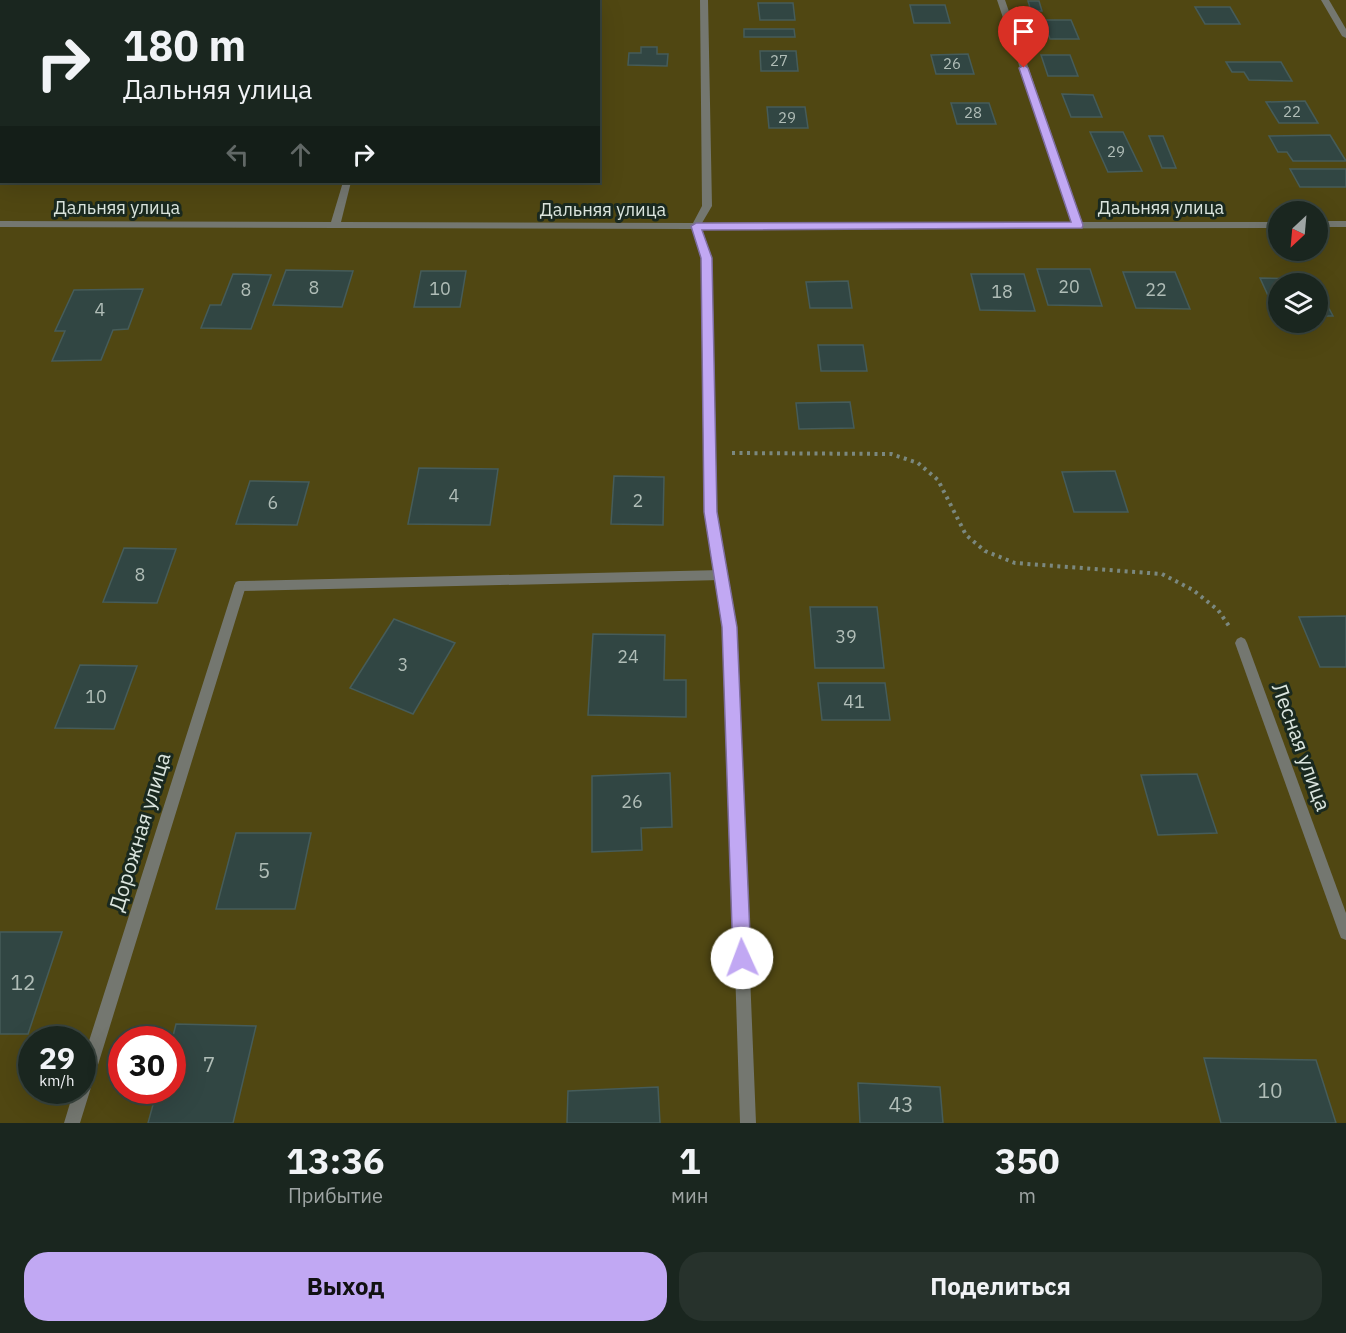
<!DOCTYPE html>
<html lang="ru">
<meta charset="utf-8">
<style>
:root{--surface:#1a261f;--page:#27322c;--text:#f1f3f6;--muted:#9fa5a4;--line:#38433d;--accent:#c1a8f3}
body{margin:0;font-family:"IBM Plex Sans",sans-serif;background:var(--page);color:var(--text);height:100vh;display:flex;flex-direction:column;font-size:22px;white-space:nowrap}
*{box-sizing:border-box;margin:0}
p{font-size:20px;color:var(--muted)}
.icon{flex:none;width:33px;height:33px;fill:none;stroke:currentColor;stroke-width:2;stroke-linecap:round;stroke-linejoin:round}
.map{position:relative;height:1123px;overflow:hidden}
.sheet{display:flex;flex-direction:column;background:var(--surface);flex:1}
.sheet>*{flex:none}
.guide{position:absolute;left:0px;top:0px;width:600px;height:183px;box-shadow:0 6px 24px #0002,0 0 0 2px var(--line);background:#1a261f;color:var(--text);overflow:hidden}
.needle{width:39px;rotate:206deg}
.controls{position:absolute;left:1268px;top:201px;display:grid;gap:12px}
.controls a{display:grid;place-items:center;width:60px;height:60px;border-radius:50%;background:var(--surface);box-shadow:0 6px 24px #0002,0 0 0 2px var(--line);font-size:30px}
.speed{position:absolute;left:18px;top:1026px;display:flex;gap:12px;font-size:30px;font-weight:700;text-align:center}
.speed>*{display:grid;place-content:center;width:78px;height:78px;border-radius:50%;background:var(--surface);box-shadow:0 6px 24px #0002,0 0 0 2px var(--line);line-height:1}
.speed small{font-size:15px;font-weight:400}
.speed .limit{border:9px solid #d22;background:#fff;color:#111}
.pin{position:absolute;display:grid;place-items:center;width:51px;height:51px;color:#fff;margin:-62px -26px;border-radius:50% 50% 50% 0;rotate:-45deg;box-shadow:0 0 6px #0007}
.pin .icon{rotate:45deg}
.me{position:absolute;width:66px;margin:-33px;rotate:358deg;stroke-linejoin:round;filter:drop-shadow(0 0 4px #0008)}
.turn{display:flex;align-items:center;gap:21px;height:126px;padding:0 24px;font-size:27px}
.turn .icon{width:78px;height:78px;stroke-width:2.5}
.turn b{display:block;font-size:42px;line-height:51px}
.lanes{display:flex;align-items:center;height:57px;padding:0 24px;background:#0003;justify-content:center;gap:30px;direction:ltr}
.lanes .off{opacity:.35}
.eta{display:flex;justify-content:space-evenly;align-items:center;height:102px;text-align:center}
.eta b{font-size:36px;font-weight:700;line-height:42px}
.primary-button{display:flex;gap:12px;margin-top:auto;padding:12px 24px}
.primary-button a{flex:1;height:69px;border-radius:24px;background:var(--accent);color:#111;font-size:24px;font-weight:700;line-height:69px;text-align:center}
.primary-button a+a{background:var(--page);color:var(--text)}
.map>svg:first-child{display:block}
.green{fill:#504712;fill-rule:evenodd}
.building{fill:#314643;stroke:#465c59;stroke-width:1.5}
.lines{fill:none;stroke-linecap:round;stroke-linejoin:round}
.path{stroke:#7b887f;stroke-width:4;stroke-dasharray:3 4.5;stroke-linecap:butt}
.service{fill:#747770;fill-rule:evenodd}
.minor{fill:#747770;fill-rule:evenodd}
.tertiary{fill:#747770;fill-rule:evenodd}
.route{fill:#c1a8f3;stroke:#7d6d9e;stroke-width:1.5}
.labels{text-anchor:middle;stroke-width:6;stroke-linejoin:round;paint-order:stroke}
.far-number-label{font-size:15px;fill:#b0bdb7}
.far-street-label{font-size:18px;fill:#dbe5de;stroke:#1a291f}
.number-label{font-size:18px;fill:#b0bdb7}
.street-label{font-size:21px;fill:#dbe5de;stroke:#1a291f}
.near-number-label{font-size:21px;fill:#b0bdb7}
</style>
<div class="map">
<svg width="1346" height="1123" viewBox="0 0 1346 1123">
<rect width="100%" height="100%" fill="#233329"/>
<!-- green -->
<path class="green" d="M49,0H1346V1123H0V28L2,182H598V2L46,1ZM1278,212H1317V250H1278ZM1278,284H1317V322H1278ZM32,1040H82V1090H32ZM122,1040H172V1090H122Z"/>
<!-- building -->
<g class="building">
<polygon points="1028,1 1039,1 1042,11 1031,11"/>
<polygon points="758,3 793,3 795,20 760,20"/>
<polygon points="910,5 945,5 950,23 914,23"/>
<polygon points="1195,7 1230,7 1240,24 1205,24"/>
<polygon points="1043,20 1071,20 1079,39 1050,39"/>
<polygon points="744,29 794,29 795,37 744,37"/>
<polygon points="641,47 657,47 657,54 668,54 667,66 628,65 629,53 641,53"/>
<polygon points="760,51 796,51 798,71 761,71"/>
<polygon points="968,54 974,74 936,74 931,55"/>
<polygon points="1041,55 1070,55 1078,76 1048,76"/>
<polygon points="1226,62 1281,62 1292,81 1249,80 1244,72 1232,72"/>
<polygon points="1062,94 1093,95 1102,117 1071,117"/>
<polygon points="1305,101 1318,123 1279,123 1266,102"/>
<polygon points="951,103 989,103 996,124 957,124"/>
<polygon points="767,107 805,107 808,128 769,128"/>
<polygon points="1090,132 1123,132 1142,171 1108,172"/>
<polygon points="1330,135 1346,161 1293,161 1287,152 1278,152 1269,136"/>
<polygon points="1149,136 1163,136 1176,168 1162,168"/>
<polygon points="1290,169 1346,169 1346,187 1300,187"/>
<polygon points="1037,269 1090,269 1102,306 1048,305"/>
<polygon points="286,270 353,271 342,307 273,305"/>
<polygon points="421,271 466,271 460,307 414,307"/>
<polygon points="1123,272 1175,272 1190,309 1136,308"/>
<polygon points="233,274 271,275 251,329 201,328 210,305 221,305"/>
<polygon points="971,274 1024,274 1035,311 980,310"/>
<polygon points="1260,278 1313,279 1316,284 1278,284 1277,315"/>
<polygon points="848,281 852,308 810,308 806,282"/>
<polygon points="1317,286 1333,316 1317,316"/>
<polygon points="143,289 128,329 113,330 101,360 52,361 65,331 55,331 74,290"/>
<polygon points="818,345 863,345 867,371 821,371"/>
<polygon points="850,402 854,428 799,429 796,403"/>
<polygon points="419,468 498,469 490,525 408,524"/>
<polygon points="1115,471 1128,512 1074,512 1062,472"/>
<polygon points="614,476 664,477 663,525 611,524"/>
<polygon points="250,481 309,482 297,525 236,524"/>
<polygon points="124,548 176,549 157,603 103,602"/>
<polygon points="810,607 877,607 884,668 815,668"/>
<polygon points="1346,616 1346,667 1320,667 1299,617"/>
<polygon points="394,619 455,643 413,714 350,688"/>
<polygon points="593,634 665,635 664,680 686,680 686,717 588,715"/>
<polygon points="80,665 137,666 114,729 55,728"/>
<polygon points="818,683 885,683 890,720 822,720"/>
<polygon points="670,773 672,827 641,828 642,850 592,852 592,776"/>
<polygon points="1197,774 1217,833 1158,835 1141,775"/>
<polygon points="236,833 311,833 295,909 216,909"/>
<polygon points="0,932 62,932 28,1034 0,1034"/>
<polygon points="176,1024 256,1026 233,1123 148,1123 157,1090 172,1090 172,1040"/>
<polygon points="1204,1058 1316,1060 1336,1123 1221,1123"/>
<polygon points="858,1083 940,1087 943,1123 860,1123"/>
<polygon points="658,1087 660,1123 567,1123 568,1091"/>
</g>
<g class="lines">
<!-- path -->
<polyline class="path" points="732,453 891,454 918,463 938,480 966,535 985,551 1015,563 1162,574 1193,590 1218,610 1229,626"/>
<!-- service -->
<polygon class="service" points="722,570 726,571 728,575 726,579 722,580 240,591 236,590 234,586 236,582 240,581"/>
<!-- minor -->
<g class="minor">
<polygon points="395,0 403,0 395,2"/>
<polygon points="700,0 708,0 712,206 702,223 1072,222 997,0 1005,0 1082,222 1278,222 1278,228 702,229 712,258 717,512 736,627 756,1123 740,1123 724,627 705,512 702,258 692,229 0,227 0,221 331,222 343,182 351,182 341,222 693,223 702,206"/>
<polygon points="1321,0 1329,0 1346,29 1346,38 1342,36"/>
<rect x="1317" y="221" width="29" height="6"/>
<polygon points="240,581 244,582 246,586 80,1123 64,1123 74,1090 82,1090 82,1063 234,586 236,582"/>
<polygon points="1241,637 1245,639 1247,643 1346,913 1346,940 1341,938 1339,933 1235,643 1237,639"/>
</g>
<!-- tertiary -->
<polygon class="tertiary" points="2,0 11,0 10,2"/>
</g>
<!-- route -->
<polygon class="route" points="1024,65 1028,68 1083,225 1082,228 702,230 712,258 717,512 737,627 751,958 748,964 742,966 736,964 733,958 722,627 704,512 701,258 691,226 696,223 1071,222 1019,68"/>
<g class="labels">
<!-- far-number labels -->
<g class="far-number-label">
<text x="779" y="66">27</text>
<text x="952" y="69">26</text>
<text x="1292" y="117">22</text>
<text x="973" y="118">28</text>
<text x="787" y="123">29</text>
<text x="1116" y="157">29</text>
</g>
<!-- far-street labels -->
<g class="far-street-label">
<text x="117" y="214">Дальняя улица</text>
<text x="1161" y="214">Дальняя улица</text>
<text x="603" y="216">Дальняя улица</text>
</g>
<!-- number labels -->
<g class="number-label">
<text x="1069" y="293">20</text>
<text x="314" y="294">8</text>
<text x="440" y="295">10</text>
<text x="246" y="296">8</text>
<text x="1156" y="296">22</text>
<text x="1002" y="298">18</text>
<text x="100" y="316">4</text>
<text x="454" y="502">4</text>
<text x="638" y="507">2</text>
<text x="273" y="509">6</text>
<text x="140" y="581">8</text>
<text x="846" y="643">39</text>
<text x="628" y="663">24</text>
<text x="403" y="671">3</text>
<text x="96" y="703">10</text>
<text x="854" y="708">41</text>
<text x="632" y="808">26</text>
</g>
<!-- street labels -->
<g class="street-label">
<text transform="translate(1301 747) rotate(70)" y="7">Лесная улица</text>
<text transform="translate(140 832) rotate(-73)" y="7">Дорожная улица</text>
</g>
<!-- near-number labels -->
<g class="near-number-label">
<text x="264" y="878">5</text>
<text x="23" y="990">12</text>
<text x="209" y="1072">7</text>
<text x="1270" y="1098">10</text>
<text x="901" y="1112">43</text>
</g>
</g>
</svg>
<div class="controls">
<a><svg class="needle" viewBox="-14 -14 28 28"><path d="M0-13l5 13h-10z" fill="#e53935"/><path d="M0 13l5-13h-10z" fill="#9fa5a4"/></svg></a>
<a><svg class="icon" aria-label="layers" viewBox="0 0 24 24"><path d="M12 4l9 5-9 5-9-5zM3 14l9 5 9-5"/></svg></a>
</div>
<div class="speed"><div>29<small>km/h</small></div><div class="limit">30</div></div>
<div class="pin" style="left:1024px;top:68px;background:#d93025"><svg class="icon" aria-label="arrive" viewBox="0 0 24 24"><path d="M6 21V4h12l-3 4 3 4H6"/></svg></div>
<svg class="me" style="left:742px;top:958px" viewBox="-20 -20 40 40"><circle r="19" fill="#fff"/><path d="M0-13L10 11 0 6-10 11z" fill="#c1a8f3"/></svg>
<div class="guide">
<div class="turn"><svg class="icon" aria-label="right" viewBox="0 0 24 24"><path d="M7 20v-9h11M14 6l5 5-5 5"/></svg><div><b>180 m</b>Дальняя улица</div></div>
<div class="lanes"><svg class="icon off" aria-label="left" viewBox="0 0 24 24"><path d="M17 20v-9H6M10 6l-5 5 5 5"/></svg><svg class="icon off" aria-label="ahead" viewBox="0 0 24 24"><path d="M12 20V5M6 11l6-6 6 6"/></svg><svg class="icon" aria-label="right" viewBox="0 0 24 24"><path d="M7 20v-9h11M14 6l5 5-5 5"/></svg></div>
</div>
</div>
<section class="sheet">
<div class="eta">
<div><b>13:36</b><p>Прибытие</p></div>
<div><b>1</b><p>мин</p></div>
<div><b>350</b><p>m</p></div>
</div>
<div class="primary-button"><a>Выход</a><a>Поделиться</a></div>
</section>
